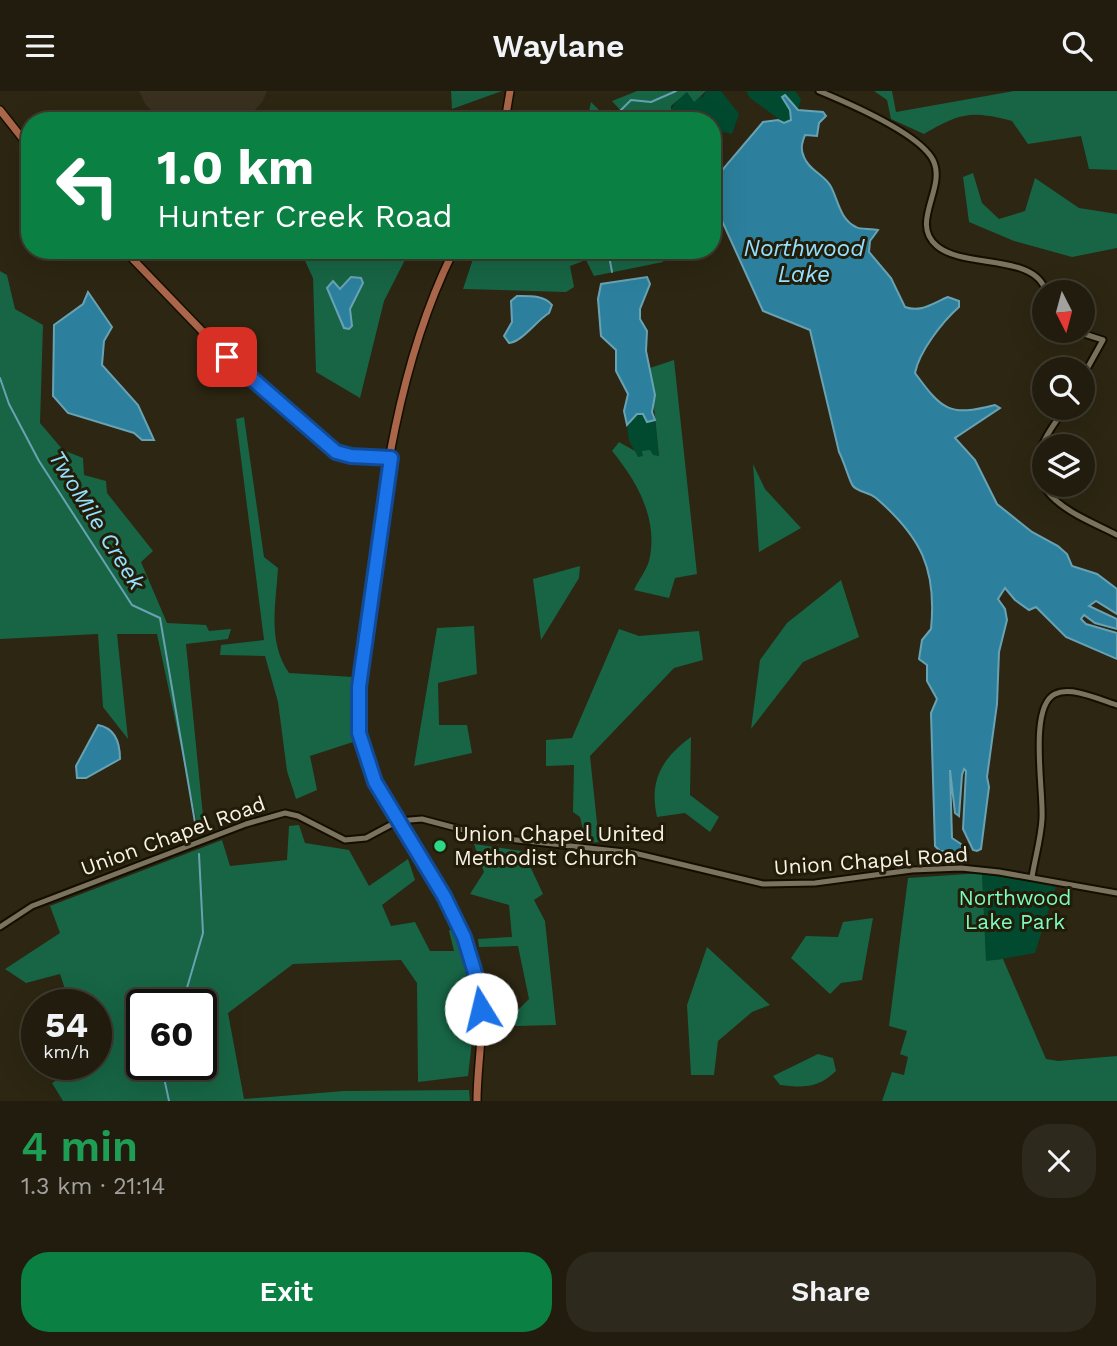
<!DOCTYPE html>
<meta charset="utf-8">
<style>
:root{--surface:#211c0e;--page:#2d291c;--text:#f1f3f6;--muted:#a2a19e;--line:#3e3a2e;--accent:#0b8043}
body{margin:0;font-family:"Work Sans",sans-serif;background:var(--page);color:var(--text);height:100vh;display:flex;flex-direction:column;font-size:26px;white-space:nowrap}
*{box-sizing:border-box;margin:0}
p{font-size:23px;color:var(--muted)}
.icon{flex:none;width:38px;height:38px;fill:none;stroke:currentColor;stroke-width:2;stroke-linecap:round;stroke-linejoin:round}
.map{position:relative;height:1010px;overflow:hidden}
.sheet{display:flex;flex-direction:column;background:var(--surface);flex:1}
.sheet>*{flex:none}
.top-card{position:absolute;left:21px;top:21px;width:700px;height:147px;border-radius:28px;box-shadow:0 7px 28px #0002,0 0 0 2px var(--line);background:#0b8043;color:#fff;overflow:hidden}
.needle{width:46px;rotate:174deg}
.controls{position:absolute;left:1032px;top:189px;display:grid;gap:14px}
.controls a{display:grid;place-items:center;width:63px;height:63px;border-radius:50%;background:var(--surface);box-shadow:0 7px 28px #0002,0 0 0 2px var(--line);font-size:35px}
.speed{position:absolute;left:21px;top:898px;display:flex;gap:14px;font-size:35px;font-weight:700;text-align:center}
.speed>*{display:grid;place-content:center;width:91px;height:91px;border-radius:50%;background:var(--surface);box-shadow:0 7px 28px #0002,0 0 0 2px var(--line);line-height:1}
.speed small{font-size:18px;font-weight:400}
.speed .limit{border:4px solid #111;border-radius:10px;background:#fff;color:#111}
.pin{position:absolute;display:grid;place-items:center;width:60px;height:60px;color:#fff;margin:-30px;border-radius:14px;box-shadow:0 4px 10px #0006}
.me{position:absolute;width:77px;margin:-38px;rotate:351deg;stroke-linejoin:round;filter:drop-shadow(0 0 5px #0008)}
.turn{display:flex;align-items:center;gap:24px;height:147px;padding:0 21px;font-size:32px}
.turn .icon{width:91px;height:91px;stroke-width:2.5}
.turn b{display:block;font-size:49px;line-height:60px}
.round{display:grid;place-items:center;flex:none;width:74px;height:74px;border-radius:28px;background:var(--page)}
.summary{display:flex;align-items:center;justify-content:space-between;height:119px;padding:0 21px}
h1{font-size:42px;font-weight:600;line-height:52px;color:#1e9e55}
.cta{display:flex;gap:14px;margin-top:auto;padding:14px 21px}
.cta a{flex:1;height:80px;border-radius:28px;background:var(--accent);color:#fff;font-size:28px;font-weight:600;line-height:80px;text-align:center}
.cta a+a{background:var(--page);color:var(--text)}
header{display:flex;justify-content:space-between;align-items:center;height:91px;padding:0 21px;background:var(--surface);font-size:32px;font-weight:600}
.map>svg:first-child{display:block}
.education{fill:#393020}
.green{fill:#014a2f}
.forest{fill:#176545;fill-rule:evenodd}
.water{fill:#2c809d;stroke:#69a2b3;stroke-width:2}
.lines{fill:none;stroke-linecap:round;stroke-linejoin:round}
.stream{stroke:#69a2b3;stroke-width:2}
.minor-casing{stroke:#140e00;stroke-width:9}
.major-casing{stroke:#140e00;stroke-width:10}
.minor{stroke:#7b735d;stroke-width:5}
.major{stroke:#aa664a;stroke-width:7}
.route-casing{stroke:#114b97;stroke-width:18}
.route{stroke:#1a73e8;stroke-width:12}
.poi-dot{fill:#2ad885;stroke:#221c09;stroke-width:2.5}
.labels{text-anchor:middle;stroke-width:6;stroke-linejoin:round;paint-order:stroke}
.poi-label{font-size:21px;fill:#f7f3e7;stroke:#221c09;text-anchor:start}
.street-label{font-size:21px;fill:#f7f3e7;stroke:#221c09}
.park-label{font-size:21px;fill:#7bfbbf;stroke:#221c09}
.water-label{font-size:23px;font-style:italic;fill:#94e0ff;stroke:#221c09}
</style>
<header><svg class="icon" aria-label="menu" viewBox="0 0 24 24"><path d="M4 6h16M4 12h16M4 18h16"/></svg>Waylane<svg class="icon" aria-label="search" viewBox="0 0 24 24"><circle cx="10" cy="10" r="6"/><path d="M15 15l6 6"/></svg></header>
<div class="map">
<svg width="1117" height="1010" viewBox="0 0 1117 1010">
<rect width="100%" height="100%" fill="#2c2612"/>
<!-- education -->
<polygon class="education" points="139,0 267,0 263,10 245,30 162,30 145,13"/>
<!-- green -->
<g class="green">
<polygon points="706,0 721,0 739,23 732,43 723,41 712,51 712,30 691,30 687,21 670,20 679,6 688,1 703,6"/>
<polygon points="746,0 795,0 801,8 798,19 785,4 782,6 790,19 791,29 784,32 750,7"/>
<polygon points="637,323 643,323 647,331 655,329 659,365 638,366 629,350 627,334"/>
<polygon points="999,781 1056,796 1035,862 986,871 982,782"/>
</g>
<!-- forest -->
<g class="forest">
<polygon points="451,0 502,0 452,18"/>
<polygon points="637,0 706,0 694,11 687,1 671,15 671,20 687,21 691,30 630,30 612,10"/>
<path d="M874,0H892L896,21L1014,0H1117V79L1089,78L1081,45L1028,53L1012,30C971,19 960,22 924,43L891,28L887,9Z"/>
<polygon points="591,11 610,30 560,30 561,25 588,25"/>
<polygon points="973,82 982,112 999,128 1025,120 1035,87 1079,117 1117,123 1117,157 1072,166 1014,150 969,131 963,86"/>
<polygon points="300,159 410,159 384,210 360,307 316,281 313,187"/>
<polygon points="476,159 662,159 663,171 594,185 586,169 570,175 574,196 566,201 463,198"/>
<polygon points="0,180 7,184 15,218 43,234 40,332 63,359 83,367 84,384 106,390 107,402 153,460 141,471 167,532 206,534 209,540 231,538 228,548 186,553 204,735 198,737 157,543 117,543 128,648 103,616 98,543 0,548"/>
<path d="M674,269L697,483L675,487L669,507L634,499C638,490 646,480 649,470C659,429 637,390 612,360L619,351L635,360L638,366L643,365L642,360L650,359L653,364L659,365L650,277Z"/>
<path d="M244,326L264,466L278,477C276,513 267,550 289,582L353,586V651L310,665L317,699L296,708L287,680L278,611L265,565L220,564L221,554L264,549L236,328Z"/>
<polygon points="753,373 765,398 801,437 759,461"/>
<polygon points="580,475 579,487 541,549 533,488"/>
<polygon points="841,489 859,546 803,571 751,638 760,569 787,532"/>
<polygon points="474,535 477,583 438,592 439,634 467,634 472,662 414,675 437,537"/>
<polygon points="619,538 639,545 699,540 703,569 674,577 590,665 599,751 586,752 580,726 573,721 574,674 546,675 546,649 572,647"/>
<path d="M691,646L690,704L719,726L710,741L685,722L657,726C649,690 661,668 691,646Z"/>
<path d="M299,734L305,752L349,759L369,795L408,768L415,789L382,814L391,835L415,831L430,860H454L449,840L454,836L462,859L474,933L468,985L418,991L417,892L401,869L293,873L228,922L244,1008L344,1000L469,999L470,1010H63L52,992L79,977V973H96V914L70,913L60,883L26,892L5,878L60,842L50,815L222,749L230,775L287,769L289,735ZM142,914H201V973H142Z"/>
<polygon points="474,753 528,761 530,775 543,803 534,809 545,830 556,934 516,935 510,927 529,908 518,855 479,856 478,848 512,846 509,814 470,803 484,781"/>
<polygon points="982,782 986,870 1003,868 1046,968 1058,970 1117,965 1117,1010 882,1010 892,981 904,984 908,966 900,963 907,940 889,935 908,787"/>
<polygon points="873,827 862,889 841,892 830,903 791,867 806,845 838,846 843,831"/>
<polygon points="707,856 770,914 752,921 718,950 714,984 691,984 687,914"/>
<path d="M818,963L833,967L836,980C818,997 804,997 780,994L773,985Z"/>
</g>
<!-- water -->
<g class="water">
<path d="M785,4L798,19L823,21L826,25L819,32L817,45L805,44C802,52 800,58 804,66C809,79 822,82 830,94C838,107 839,128 856,136C861,139 871,137 878,139L870,150L869,161L891,187L905,216C921,222 933,212 948,206L959,210V216C942,231 919,261 915,282C942,319 949,326 995,314L1000,317L955,347L975,369L997,413L1032,441L1058,455L1067,463L1072,475L1097,483L1117,498V523L1096,510L1089,515L1117,528V538L1095,532L1084,524L1081,528L1086,533L1117,542V568L1066,546L1036,516L1029,519L1015,509L1005,497L998,508L1005,518L1007,529L999,561L997,613L987,686L989,696L981,758L977,760L973,759L963,738L966,680L964,678L962,684L959,725L955,722L950,679L952,747L967,757L959,760L961,771L958,773L954,771V761L940,760L935,755L931,622L937,608L927,590V574L919,568L922,549L931,538C937,478 921,446 876,407C869,401 858,401 853,395C850,392 844,370 839,361L810,239L763,220L712,108V91L763,31L778,29L784,32L791,29L790,19L782,6Z"/>
<polygon points="351,186 361,187 363,192 350,218 352,235 349,238 344,237 327,197 333,190 340,198"/>
<polygon points="647,186 650,193 640,218 640,228 647,240 646,260 655,304 652,321 655,329 647,331 643,323 637,323 627,334 624,320 628,303 616,280 616,259 601,245 598,208 601,193"/>
<polygon points="88,201 112,236 104,250 102,274 138,314 154,349 142,349 134,342 68,322 53,305 54,234 83,213"/>
<path d="M517,205C529,205 544,204 552,214L549,222C536,230 522,251 509,252L504,245L512,231L511,210Z"/>
<path d="M98,634C115,637 120,651 120,668L86,687H77L76,675Z"/>
</g>
<g class="lines">
<!-- stream -->
<g class="stream">
<polyline points="610,30 631,9 651,11 676,0"/>
<polyline points="608,159 612,181"/>
<polyline points="0,287 9,313 39,370 132,514 160,527 197,743"/>
<polyline points="182,914 203,842 199,763"/>
<polyline points="165,973 163,982 169,1010"/>
</g>
<defs>
<g id="minor">
<path d="M819,0C848,12 919,42 933,69C947,97 909,132 937,155C964,178 1036,162 1046,201"/>
<polyline points="1075,240 1103,249 1083,285"/>
<path d="M1065,317C1056,331 1042,348 1039,365C1030,410 1087,428 1117,444"/>
<path d="M1032,786C1035,767 1041,747 1042,728C1044,701 1028,616 1055,603C1072,595 1100,609 1117,614"/>
<polyline points="0,836 32,815 246,733 285,722 298,725 345,749 366,747 398,730 422,728 490,746 634,762 763,793 815,792 912,779 961,777 999,781 1117,802"/>
</g>
<g id="major">
<polyline points="0,19 30,57"/>
<polyline points="505,30 510,0"/>
<polyline points="124,159 227,266 332,358 351,365 391,367"/>
<path d="M454,159C397,273 382,402 367,527C362,570 351,616 363,658C387,743 462,805 479,894C486,932 477,972 477,1010"/>
</g>
</defs>
<!-- minor casing -->
<use href="#minor" class="minor-casing"/>
<!-- major casing -->
<use href="#major" class="major-casing"/>
<!-- minor -->
<use href="#minor" class="minor"/>
<!-- major -->
<use href="#major" class="major"/>
</g>
<g class="lines">
<defs>
<polyline id="route" points="227,266 336,361 351,365 391,367 359,596 359,642 375,691 444,805 464,846 479,895 481,918"/>
</defs>
<!-- route casing -->
<use href="#route" class="route-casing"/>
<!-- route -->
<use href="#route" class="route"/>
</g>
<!-- markers -->
<circle class="poi-dot" cx="440" cy="755" r="7"/>
<g class="labels">
<!-- poi labels -->
<g class="poi-label">
<text x="454" y="750">Union Chapel United<tspan x="454" dy="24">Methodist Church</tspan></text>
</g>
<!-- street labels -->
<g class="street-label">
<text transform="translate(173 745) rotate(-20)" y="7">Union Chapel Road</text>
<text transform="translate(871 770) rotate(-4)" y="7">Union Chapel Road</text>
</g>
<!-- park labels -->
<g class="park-label">
<text x="1015" y="814">Northwood<tspan x="1015" dy="24">Lake Park</tspan></text>
</g>
<!-- water labels -->
<g class="water-label">
<text x="804" y="165">Northwood<tspan x="804" dy="26">Lake</tspan></text>
<text transform="translate(97 429) rotate(58)" y="8">TwoMile Creek</text>
</g>
</g>
</svg>
<div class="controls">
<a><svg class="needle" viewBox="-14 -14 28 28"><path d="M0-13l5 13h-10z" fill="#e53935"/><path d="M0 13l5-13h-10z" fill="#a2a19e"/></svg></a>
<a><svg class="icon" aria-label="search" viewBox="0 0 24 24"><circle cx="10" cy="10" r="6"/><path d="M15 15l6 6"/></svg></a>
<a><svg class="icon" aria-label="layers" viewBox="0 0 24 24"><path d="M12 4l9 5-9 5-9-5zM3 14l9 5 9-5"/></svg></a>
</div>
<div class="speed"><div>54<small>km/h</small></div><div class="limit">60</div></div>
<div class="pin" style="left:227px;top:266px;background:#d93025"><svg class="icon" aria-label="arrive" viewBox="0 0 24 24"><path d="M6 21V4h12l-3 4 3 4H6"/></svg></div>
<svg class="me" style="left:481px;top:918px" viewBox="-20 -20 40 40"><circle r="19" fill="#fff"/><path d="M0-13L10 11 0 6-10 11z" fill="#1a73e8"/></svg>
<div class="top-card">
<div class="turn"><svg class="icon" aria-label="left" viewBox="0 0 24 24"><path d="M17 20v-9H6M10 6l-5 5 5 5"/></svg><div><b>1.0 km</b>Hunter Creek Road</div></div>
</div>
</div>
<section class="sheet">
<div class="summary"><div><h1>4 min</h1><p>1.3 km · 21:14</p></div><a class="round"><svg class="icon" aria-label="close" viewBox="0 0 24 24"><path d="M6 6l12 12M18 6L6 18"/></svg></a></div>
<div class="cta"><a>Exit</a><a>Share</a></div>
</section>
